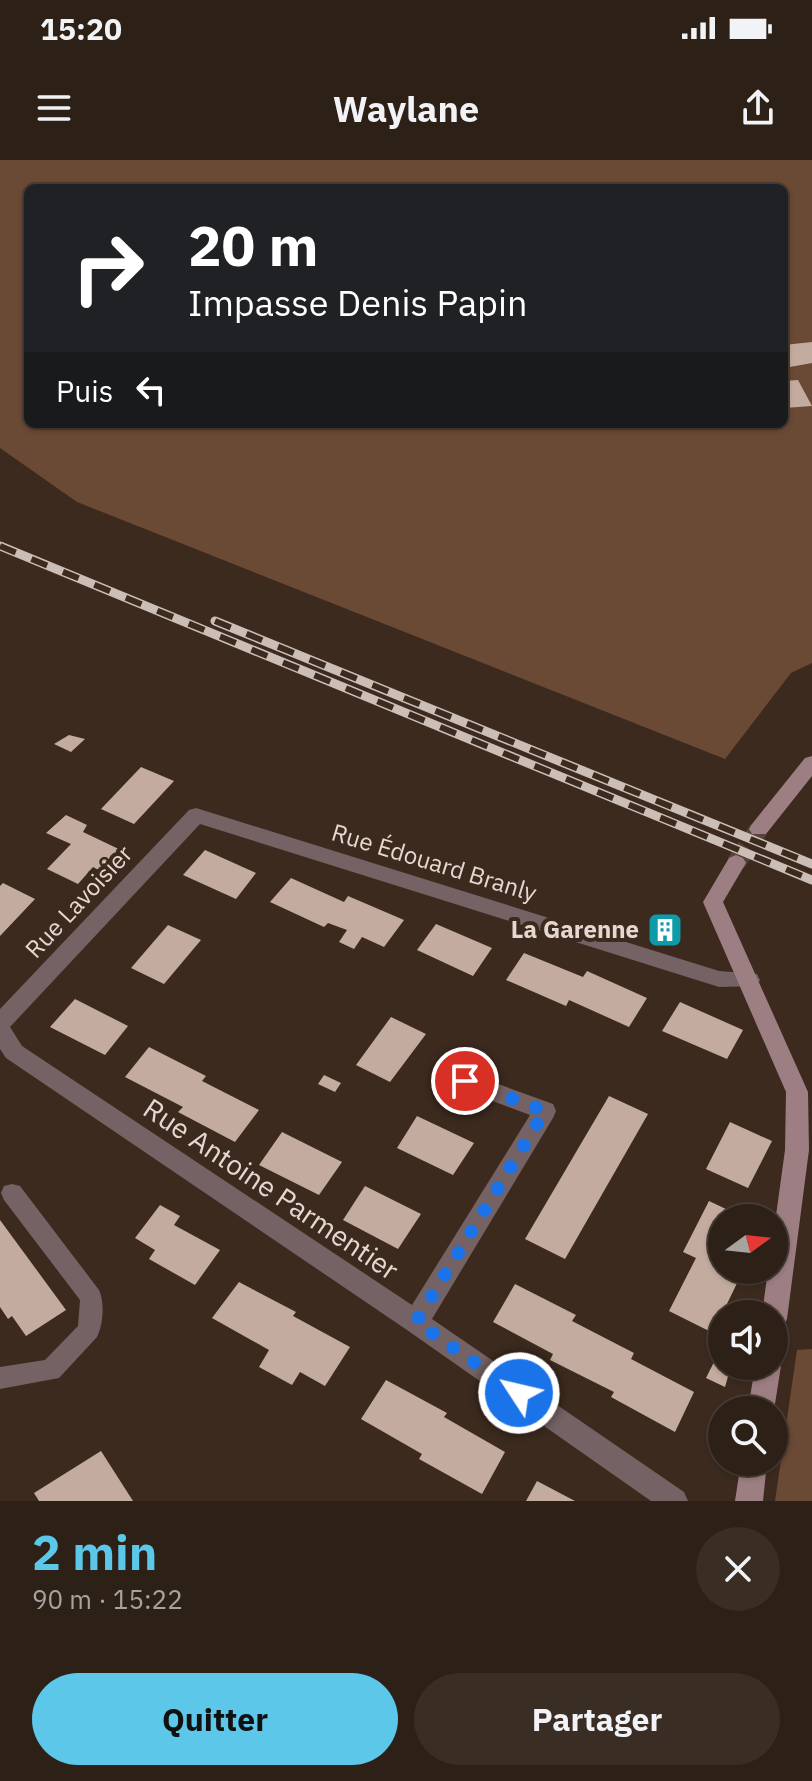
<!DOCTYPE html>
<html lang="fr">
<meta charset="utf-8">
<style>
:root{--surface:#2d2017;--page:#392d24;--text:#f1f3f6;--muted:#a7a3a1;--line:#483e36;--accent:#5cc7e8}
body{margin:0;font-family:"IBM Plex Sans",sans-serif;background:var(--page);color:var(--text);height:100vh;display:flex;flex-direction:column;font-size:30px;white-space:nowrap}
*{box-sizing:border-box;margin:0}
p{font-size:26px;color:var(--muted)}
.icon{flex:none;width:44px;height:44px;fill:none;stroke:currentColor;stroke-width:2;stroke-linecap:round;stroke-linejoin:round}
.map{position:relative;height:1341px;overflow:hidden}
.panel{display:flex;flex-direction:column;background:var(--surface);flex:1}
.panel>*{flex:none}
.hud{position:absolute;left:24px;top:24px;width:764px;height:244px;border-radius:12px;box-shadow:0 2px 6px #0004,0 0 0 2px var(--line);background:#202124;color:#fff;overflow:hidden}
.needle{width:52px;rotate:75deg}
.fabs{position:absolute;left:708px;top:1044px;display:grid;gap:16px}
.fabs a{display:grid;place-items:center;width:80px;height:80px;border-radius:50%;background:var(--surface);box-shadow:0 2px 6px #0004,0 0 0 2px var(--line);font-size:40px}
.pin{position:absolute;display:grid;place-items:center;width:68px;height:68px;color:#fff;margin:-34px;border:4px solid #fff;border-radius:50%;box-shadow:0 2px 8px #0007}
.me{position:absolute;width:88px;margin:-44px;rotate:305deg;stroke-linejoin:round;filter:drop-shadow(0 0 6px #0008)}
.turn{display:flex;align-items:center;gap:28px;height:168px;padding:0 32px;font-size:36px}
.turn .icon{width:104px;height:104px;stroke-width:2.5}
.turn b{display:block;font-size:56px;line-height:68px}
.then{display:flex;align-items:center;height:76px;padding:0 32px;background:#0003;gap:16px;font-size:30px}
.round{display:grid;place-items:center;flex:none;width:84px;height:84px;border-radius:42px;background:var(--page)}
.head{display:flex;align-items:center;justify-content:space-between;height:136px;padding:0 32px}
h1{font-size:48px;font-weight:800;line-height:60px;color:var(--accent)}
.primary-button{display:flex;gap:16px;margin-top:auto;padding:16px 32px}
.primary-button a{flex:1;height:92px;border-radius:48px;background:var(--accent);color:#111;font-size:32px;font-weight:800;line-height:92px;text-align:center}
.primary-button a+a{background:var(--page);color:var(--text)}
.status{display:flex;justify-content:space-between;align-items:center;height:56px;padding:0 40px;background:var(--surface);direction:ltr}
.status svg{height:22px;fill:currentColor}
header{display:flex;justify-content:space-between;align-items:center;height:104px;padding:0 32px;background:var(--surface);font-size:36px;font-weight:800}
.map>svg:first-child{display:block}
.green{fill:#6a4935;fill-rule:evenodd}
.building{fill:#c3ac9f}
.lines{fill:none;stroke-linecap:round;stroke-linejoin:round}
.secondary-tunnel{stroke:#55443a;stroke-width:19;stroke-dasharray:19 9;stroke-linecap:butt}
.lane{fill:#756264;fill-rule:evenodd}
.street{fill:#756264;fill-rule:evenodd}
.secondary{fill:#9d7e82;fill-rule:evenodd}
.rail-casing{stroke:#cbbeb6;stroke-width:9}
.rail{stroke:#3c2a1f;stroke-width:6;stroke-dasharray:17;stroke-linecap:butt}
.route{stroke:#1a73e8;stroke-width:14;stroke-dasharray:0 25.2}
.labels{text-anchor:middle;stroke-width:8;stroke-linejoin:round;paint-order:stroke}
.street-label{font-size:24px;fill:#e4d8d1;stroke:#3c2a1f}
.poi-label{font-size:24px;font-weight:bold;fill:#e4d8d1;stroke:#3c2a1f;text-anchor:end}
.near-street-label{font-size:28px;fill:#e4d8d1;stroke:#3c2a1f}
</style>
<div class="status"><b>15:20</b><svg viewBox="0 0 49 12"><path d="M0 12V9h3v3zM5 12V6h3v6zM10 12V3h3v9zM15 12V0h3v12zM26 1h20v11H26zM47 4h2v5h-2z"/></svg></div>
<header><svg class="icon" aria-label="menu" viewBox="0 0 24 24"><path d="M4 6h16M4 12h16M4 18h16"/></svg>Waylane<svg class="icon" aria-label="share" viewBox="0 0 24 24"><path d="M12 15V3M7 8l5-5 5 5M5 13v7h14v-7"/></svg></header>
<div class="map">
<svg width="812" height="1341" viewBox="0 0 812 1341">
<rect width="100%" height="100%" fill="#3c2a1f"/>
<!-- green -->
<g class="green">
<path d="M0,0H812V503L791,513L725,599L77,342L0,288ZM28,28H784V264H28Z"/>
<polygon points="812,1189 812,1341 775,1341 797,1190"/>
</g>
<!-- building -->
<g class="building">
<polygon points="812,182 812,203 784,208 784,185"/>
<polygon points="798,220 812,246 784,248 784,221"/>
<polygon points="69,575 85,579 71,592 54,584"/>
<polygon points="141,607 174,621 134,664 101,649"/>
<polygon points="66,655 87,665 83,672 125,692 106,714 93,707 78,724 47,709 71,684 46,673"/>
<polygon points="205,690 256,713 236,739 183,715"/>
<polygon points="291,718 344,742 348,736 404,760 384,787 362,777 354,789 339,782 347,770 328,763 324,767 270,742"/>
<polygon points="3,723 35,739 0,776 0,726"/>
<polygon points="660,759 677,765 671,781 654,775"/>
<polygon points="436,764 492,788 473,816 417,790"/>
<polygon points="168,765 201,780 164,824 131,808"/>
<polygon points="524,793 583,817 587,811 647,838 629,867 569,840 566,846 506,820"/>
<polygon points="75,839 128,866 105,895 50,867"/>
<polygon points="680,842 743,870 727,899 662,871"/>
<polygon points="391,857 426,874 390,922 356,905"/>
<polygon points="149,887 206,916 202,921 259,950 235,982 178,952 183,947 125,917"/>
<polygon points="324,915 341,923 335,932 318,924"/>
<polygon points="609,936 648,954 565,1099 525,1079"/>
<polygon points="417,956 474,983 453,1015 397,988"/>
<polygon points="730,962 772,981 748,1028 706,1009"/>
<polygon points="282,972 342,1002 319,1035 259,1005"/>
<polygon points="365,1026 421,1054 398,1089 343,1060"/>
<polygon points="709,1041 745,1058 722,1058 722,1110 739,1119 713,1173 669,1151 696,1098 683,1092"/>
<polygon points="160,1045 180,1056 174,1065 220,1090 195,1125 149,1099 155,1090 135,1078"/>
<polygon points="0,1060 66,1150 26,1176 12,1156 8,1159 0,1147"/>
<polygon points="239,1122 296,1152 293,1156 350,1187 325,1226 300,1212 292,1225 259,1207 269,1190 212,1158"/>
<polygon points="515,1124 576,1155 572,1161 634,1193 631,1199 694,1232 675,1272 611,1237 614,1232 550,1200 553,1194 493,1162"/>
<polygon points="717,1196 722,1199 722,1206 731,1206 725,1227 706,1218"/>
<polygon points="386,1220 447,1253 444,1257 505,1292 482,1334 419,1299 422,1294 361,1259"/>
<polygon points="101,1291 133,1341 39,1341 34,1333"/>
<polygon points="537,1321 575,1341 526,1341"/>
</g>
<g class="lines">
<!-- secondary-tunnel -->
<polyline class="secondary-tunnel" points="736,703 759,669"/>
<!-- lane -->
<path class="lane" d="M12,1024L20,1026L99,1130C105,1143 103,1165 97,1177L59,1218L0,1229V1207L45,1200L78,1166L80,1140L4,1040L1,1033L4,1026Z"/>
<!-- street -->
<polygon class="street" points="196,648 719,811 757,814 760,820 757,826 719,827 200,664 10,867 22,886 412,1145 530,955 457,928 454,921 457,914 465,912 553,944 556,951 553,958 432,1159 684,1332 688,1341 651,1341 407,1170 6,898 0,889 0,849 189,650"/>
<!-- secondary -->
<g class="secondary">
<polygon points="812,596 812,616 766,674 752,674 749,669 752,664 805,598"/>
<polygon points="736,695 743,698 746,703 723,742 808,932 809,990 787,1159 783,1167 774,1171 774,1154 762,1154 768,1110 774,1110 774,1070 785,990 786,932 703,742 729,698"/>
<polygon points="774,1196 781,1206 774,1250 748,1250 755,1206 774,1206"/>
<polygon points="741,1302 767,1302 763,1341 735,1341"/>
</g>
<defs>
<g id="rail">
<polyline points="0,386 812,720"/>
<polyline points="215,461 812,704"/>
</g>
</defs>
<!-- rail casing -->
<use href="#rail" class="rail-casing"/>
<!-- rail -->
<use href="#rail" class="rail"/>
</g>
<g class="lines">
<!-- route -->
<polyline class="route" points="465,921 545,951 416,1162 519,1233"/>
</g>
<!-- icons -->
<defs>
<symbol id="building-square" viewBox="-11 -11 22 22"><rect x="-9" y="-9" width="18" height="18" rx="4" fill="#0f9aa8" stroke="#3c2a1f"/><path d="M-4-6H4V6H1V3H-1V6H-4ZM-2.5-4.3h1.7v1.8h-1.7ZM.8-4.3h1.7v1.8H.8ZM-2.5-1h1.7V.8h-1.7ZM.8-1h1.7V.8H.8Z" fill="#fff"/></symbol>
</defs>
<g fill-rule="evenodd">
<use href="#building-square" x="645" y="750" width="40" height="40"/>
</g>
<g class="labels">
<!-- street labels -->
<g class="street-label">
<text transform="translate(434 703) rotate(17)" y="8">Rue Édouard Branly</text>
<text transform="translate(79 742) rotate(-47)" y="8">Rue Lavoisier</text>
</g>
<!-- poi labels -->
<g class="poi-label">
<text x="639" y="778">La Garenne</text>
</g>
<!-- near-street labels -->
<g class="near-street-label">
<text transform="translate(271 1029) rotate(34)" y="10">Rue Antoine Parmentier</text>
</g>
</g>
</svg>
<div class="fabs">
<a><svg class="needle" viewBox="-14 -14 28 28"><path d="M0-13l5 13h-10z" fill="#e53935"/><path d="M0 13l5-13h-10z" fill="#a7a3a1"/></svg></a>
<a><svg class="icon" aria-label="sound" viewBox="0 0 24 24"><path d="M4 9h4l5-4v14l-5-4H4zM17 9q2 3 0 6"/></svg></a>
<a><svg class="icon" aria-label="search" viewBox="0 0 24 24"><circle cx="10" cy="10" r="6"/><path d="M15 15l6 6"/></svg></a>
</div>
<div class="pin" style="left:465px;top:921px;background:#d93025"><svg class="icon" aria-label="arrive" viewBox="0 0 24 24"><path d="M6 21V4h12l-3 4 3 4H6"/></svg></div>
<svg class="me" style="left:519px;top:1233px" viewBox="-20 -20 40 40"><circle r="17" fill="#1a73e8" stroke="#fff" stroke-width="3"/><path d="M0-11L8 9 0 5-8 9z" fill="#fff"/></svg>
<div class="hud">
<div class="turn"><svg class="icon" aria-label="right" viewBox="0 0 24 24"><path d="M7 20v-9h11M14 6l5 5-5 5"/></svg><div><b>20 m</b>Impasse Denis Papin</div></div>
<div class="then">Puis<svg class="icon" aria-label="left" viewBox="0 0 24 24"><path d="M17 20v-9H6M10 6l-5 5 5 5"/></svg></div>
</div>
</div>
<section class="panel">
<div class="head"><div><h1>2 min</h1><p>90 m · 15:22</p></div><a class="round"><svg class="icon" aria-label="close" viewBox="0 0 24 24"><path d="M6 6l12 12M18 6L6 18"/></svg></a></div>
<div class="primary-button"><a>Quitter</a><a>Partager</a></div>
</section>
